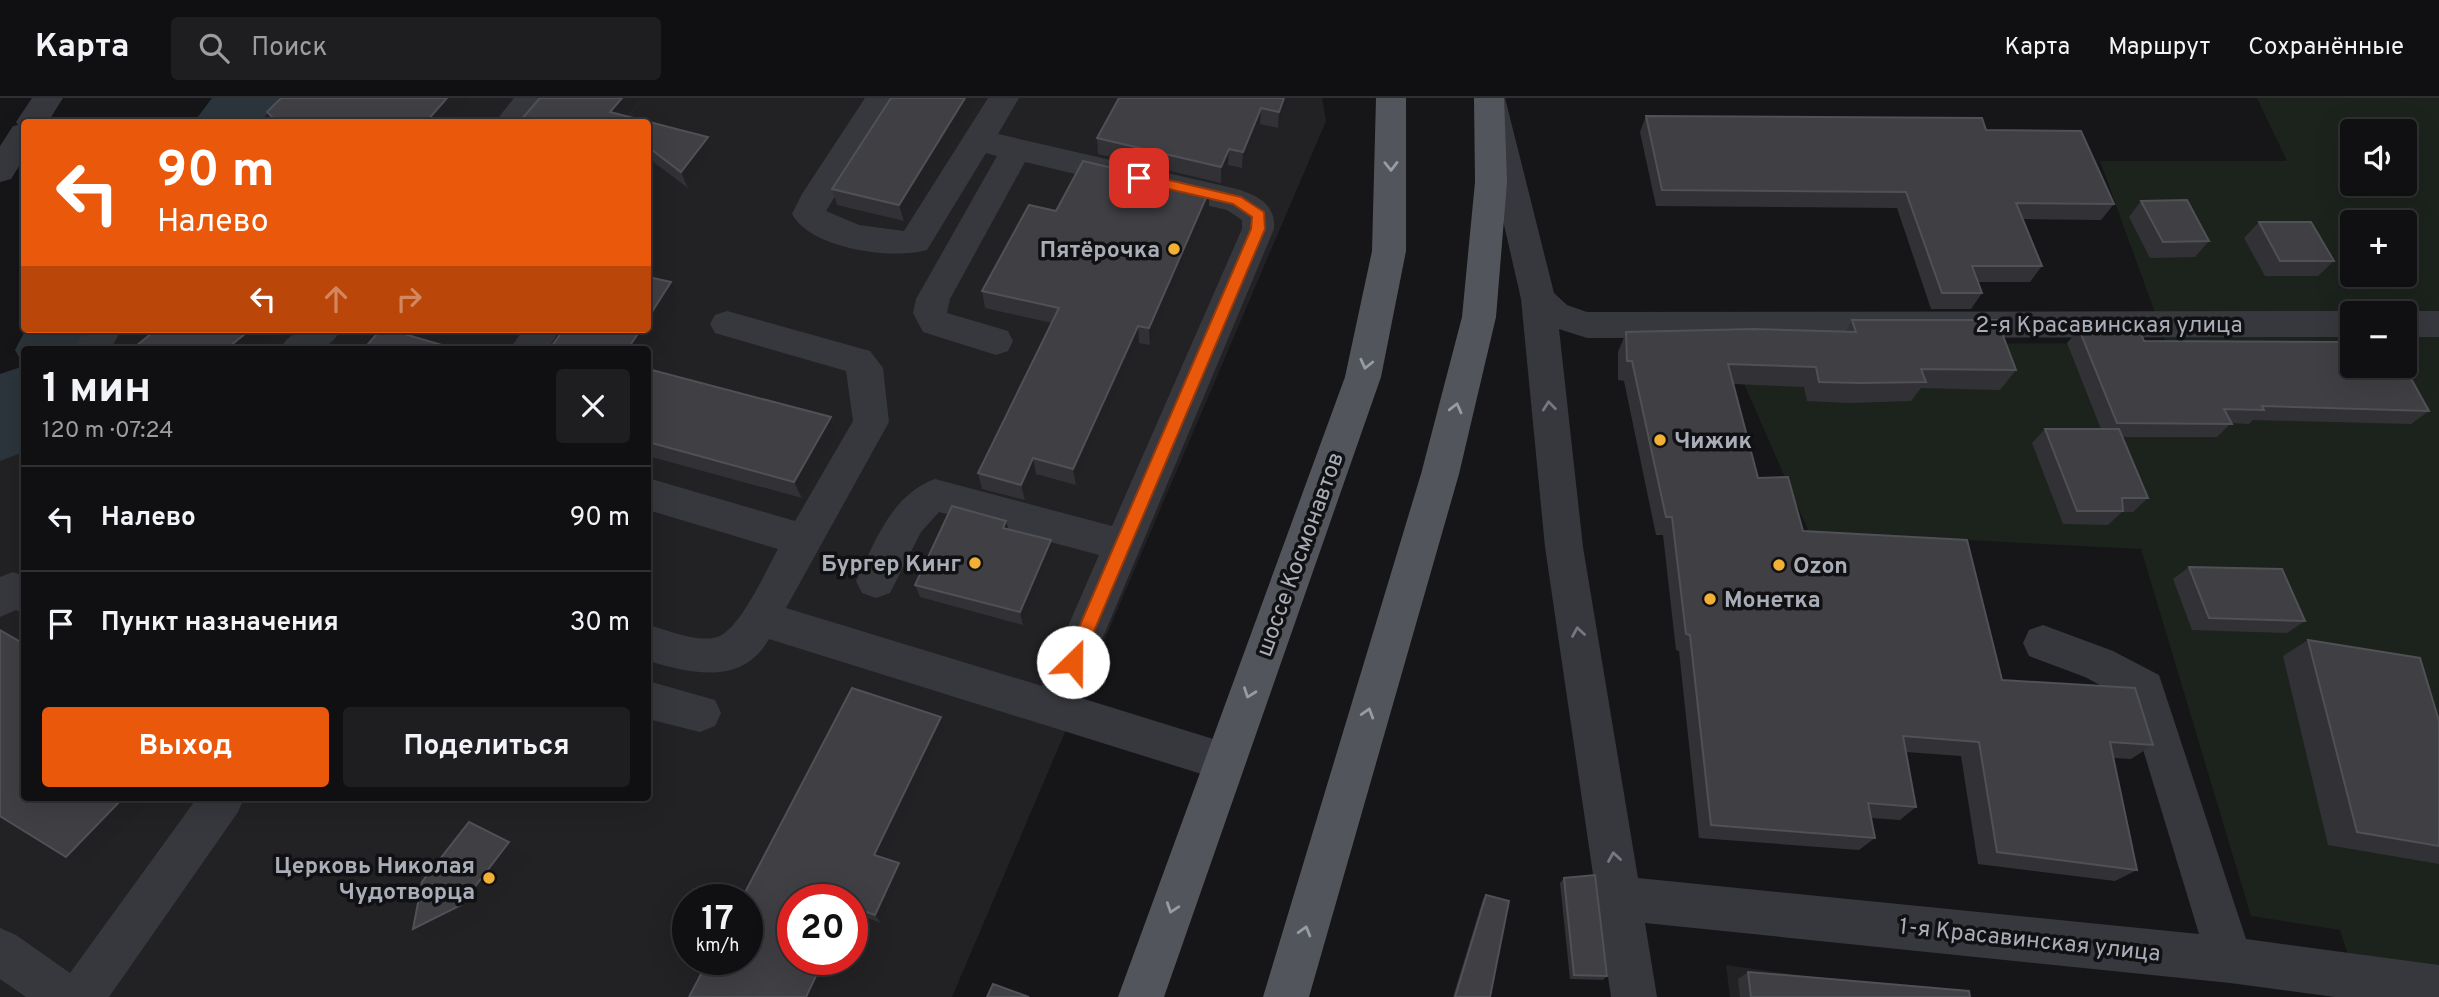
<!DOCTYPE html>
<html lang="ru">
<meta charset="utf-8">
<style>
:root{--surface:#101012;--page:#1e1e20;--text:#f1f3f6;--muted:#9c9d9f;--line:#303032;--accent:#ea580c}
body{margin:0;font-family:Overpass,sans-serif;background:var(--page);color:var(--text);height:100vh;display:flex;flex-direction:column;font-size:26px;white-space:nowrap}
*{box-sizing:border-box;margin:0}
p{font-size:23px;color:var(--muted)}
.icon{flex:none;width:38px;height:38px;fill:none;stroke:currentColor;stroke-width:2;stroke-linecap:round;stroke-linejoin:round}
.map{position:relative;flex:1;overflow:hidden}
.panel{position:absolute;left:21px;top:248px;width:630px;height:455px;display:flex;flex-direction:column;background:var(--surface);border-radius:7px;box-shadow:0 7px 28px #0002,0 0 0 2px var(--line)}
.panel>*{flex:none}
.hud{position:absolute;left:21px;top:21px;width:630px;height:214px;border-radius:7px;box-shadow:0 7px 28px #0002,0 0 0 2px var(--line);background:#ea580c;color:#fff;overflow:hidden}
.controls{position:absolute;left:2340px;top:21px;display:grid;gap:14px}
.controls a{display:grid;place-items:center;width:77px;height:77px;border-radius:7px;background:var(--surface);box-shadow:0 7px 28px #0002,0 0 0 2px var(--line);font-size:35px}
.speed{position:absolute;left:672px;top:786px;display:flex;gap:14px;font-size:35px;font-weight:700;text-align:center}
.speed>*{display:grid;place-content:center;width:91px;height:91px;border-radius:50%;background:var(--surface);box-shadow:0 7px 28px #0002,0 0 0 2px var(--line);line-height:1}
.speed small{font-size:18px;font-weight:400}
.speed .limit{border:10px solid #d22;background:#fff;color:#111}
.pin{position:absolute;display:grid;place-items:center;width:60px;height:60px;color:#fff;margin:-30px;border-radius:14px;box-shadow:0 4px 10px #0006}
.me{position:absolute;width:77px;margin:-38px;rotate:23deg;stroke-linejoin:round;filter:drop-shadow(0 0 5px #0008)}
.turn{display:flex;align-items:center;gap:24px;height:147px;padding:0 21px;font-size:32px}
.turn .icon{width:91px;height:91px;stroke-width:2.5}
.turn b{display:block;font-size:49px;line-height:60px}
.lanes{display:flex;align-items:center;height:66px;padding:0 21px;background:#0003;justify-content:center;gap:35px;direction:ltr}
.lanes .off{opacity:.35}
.round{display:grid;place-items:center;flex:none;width:74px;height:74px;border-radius:7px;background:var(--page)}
.head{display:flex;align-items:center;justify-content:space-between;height:119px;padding:0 21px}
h1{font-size:42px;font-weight:700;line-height:52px}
.primary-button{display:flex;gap:14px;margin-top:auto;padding:14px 21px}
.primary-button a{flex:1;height:80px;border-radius:7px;background:var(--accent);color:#fff;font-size:28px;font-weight:700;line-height:80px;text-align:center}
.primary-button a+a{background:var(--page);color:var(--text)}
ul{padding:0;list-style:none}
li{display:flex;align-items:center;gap:21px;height:105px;padding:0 21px;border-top:2px solid var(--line)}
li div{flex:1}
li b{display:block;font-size:26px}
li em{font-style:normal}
header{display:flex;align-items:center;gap:42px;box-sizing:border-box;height:98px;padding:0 35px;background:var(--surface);border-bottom:2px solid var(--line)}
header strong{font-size:33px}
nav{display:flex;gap:38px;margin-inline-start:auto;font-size:24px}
.search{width:490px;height:63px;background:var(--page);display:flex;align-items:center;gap:18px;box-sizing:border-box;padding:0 24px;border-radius:7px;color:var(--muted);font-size:26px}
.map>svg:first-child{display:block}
.built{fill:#222225;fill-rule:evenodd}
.green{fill:#1c231d;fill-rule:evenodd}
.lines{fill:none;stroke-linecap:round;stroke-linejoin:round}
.river{fill:#2c353c;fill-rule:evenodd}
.minor{fill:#37383d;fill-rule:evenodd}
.major{fill:#53555c;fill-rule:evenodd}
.wall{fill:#323236}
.shaded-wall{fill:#212124}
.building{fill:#3f3f44;stroke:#4f5156;stroke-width:2}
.oneway{stroke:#979ba6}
.oneway2{stroke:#757881}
.route{fill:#ea580c;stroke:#983908;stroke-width:2}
.poi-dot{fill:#f2b134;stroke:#111113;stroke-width:2.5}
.labels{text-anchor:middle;stroke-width:7;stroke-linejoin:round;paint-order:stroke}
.poi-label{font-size:23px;font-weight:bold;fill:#a8adb8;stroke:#111113;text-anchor:end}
.street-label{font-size:23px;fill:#a8adb8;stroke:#111113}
</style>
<header>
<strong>Карта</strong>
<div class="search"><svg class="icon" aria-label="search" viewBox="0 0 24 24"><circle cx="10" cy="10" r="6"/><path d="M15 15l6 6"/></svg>Поиск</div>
<nav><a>Карта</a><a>Маршрут</a><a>Сохранённые</a></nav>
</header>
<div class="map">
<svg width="2439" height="899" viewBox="0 0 2439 899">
<rect width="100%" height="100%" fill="#161618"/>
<!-- built -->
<g class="built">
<path d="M257,0H1322L1326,23L952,899H0V337L24,304V700H648V252H64L79,231H648V24H236ZM688,802H747V861H688ZM793,802H852V861H793Z"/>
<polygon points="1726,867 1952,899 1730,899"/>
</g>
<!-- green -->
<path class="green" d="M2257,0H2439V899H2362L2340,832L2251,818L2141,451L1809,434L1727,247L2166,245L2100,63H2287ZM2352,33H2404V86H2352ZM2352,124H2404V177H2352ZM2352,215H2404V268H2352Z"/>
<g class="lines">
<!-- river -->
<g class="river">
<polygon points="212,0 279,0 261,24 194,24"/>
<polygon points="26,231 97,231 85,252 24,252 24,354 0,363 0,276 24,268 15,252"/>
</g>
<!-- minor -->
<g class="minor">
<polygon points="32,0 63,0 48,24 24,24 24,60 11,81 0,84 0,48 13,28 18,27 16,24"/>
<polygon points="514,0 546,0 527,24 495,24"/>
<path d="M865,0H896L826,113L859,127L904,133L988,0H1019L998,36L1237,91C1259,98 1276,107 1274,131L1078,599L1239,649L1245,663L1239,677L1224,683L769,541C742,589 691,575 648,563V527C668,532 696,545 717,539C739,533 767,471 778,451L648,412V380L795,423L853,323L846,273L715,235L710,226L715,217L727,213L870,253L883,270L889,324L786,510L1042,588L1099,457L939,414L921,434L890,495L876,500L862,495L856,483C875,444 891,397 935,381L1112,428L1242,131V122L1227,112L1025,64L950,201L947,215L1008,233L1013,243L1008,253L996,257L923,234L913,215L916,201L997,58L986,55L927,152C891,162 811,151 792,116L802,96Z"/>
<polygon points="1475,0 1505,0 1554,195 1567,207 1587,214 2352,213 2360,215 2352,215 2352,239 1587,240 1559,231 1583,449 1638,780 2199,836 2128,602 2085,579 2029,558 2023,545 2029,532 2043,527 2113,553 2159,577 2246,841 2439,867 2439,899 2335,899 2230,885 1645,825 1657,899 1611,899 1545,449 1521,201"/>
<polygon points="2404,213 2439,213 2439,239 2404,239 2404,215 2396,215"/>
<polygon points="86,231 122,231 110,252 73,252"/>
<path d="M300,231H341C327,258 307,252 280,252L286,242Z"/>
<polygon points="524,231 561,231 547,252 509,252"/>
<polygon points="13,474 24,478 24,515 16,512 0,519 0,479"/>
<polygon points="648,583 715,602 721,615 715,628 700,634 648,621"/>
<polygon points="197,700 244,700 238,714 109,899 26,899 0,881 0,830 16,837 70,875"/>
</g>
<!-- major -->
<g class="major">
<polygon points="1376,0 1406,0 1406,153 1381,279 1164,899 1118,899 1345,279 1372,153"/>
<polygon points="1474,0 1504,0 1507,84 1496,219 1459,376 1309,899 1263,899 1421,376 1462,219 1475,84"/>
</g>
</g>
<!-- wall -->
<g class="wall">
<polygon points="540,0 643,0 628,19 708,39 714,55 688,90 648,60 648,24 519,24"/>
<polygon points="891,0 904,123 837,107 832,91"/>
<polygon points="1290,0 1278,30 1260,26 1242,70 1228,67 1221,85 1098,56 1097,40"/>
<polygon points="1646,18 1986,32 2114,106 2101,122 2022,121 2042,168 2030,184 1978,184 1982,195 1971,211 1931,211 1897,110 1656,108 1640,34"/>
<polygon points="1209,93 1209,111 1150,247 1139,245 1076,387 1036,376 1025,402 982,391 978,375 1052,225 985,210 982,193 1056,113"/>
<polygon points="2141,103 2209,143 2195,159 2150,160 2129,119"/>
<polygon points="2259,124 2334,163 2318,178 2265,178 2244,140"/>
<polygon points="1852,222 2016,272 2000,292 1921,290 1911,303 1848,305 1807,303 1804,289 1734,286 1758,380 1803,433 2002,582 2153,647 2131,661 2113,660 2137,772 2115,783 1978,766 1961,658 1906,654 1916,709 1900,722 1871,720 1875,740 1859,752 1699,740 1679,553 1676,552 1663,437 1656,437 1624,283 1618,282 1618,254 1626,234 1845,234"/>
<polygon points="2079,231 2144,243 2352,268 2429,313 2411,326 2253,322 2249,326 2231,325 2217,339 2122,339 2148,400 2133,414 2122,414 2108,427 2063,426 2032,345 2045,331 2101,331 2067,245"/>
<polygon points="648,271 831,319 838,336 802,400 648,358"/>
<polygon points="1009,431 1051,442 1053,455 1023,527 920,499 915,487"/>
<polygon points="2189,469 2305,523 2287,535 2192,532 2173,481"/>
<polygon points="2308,542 2439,623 2439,766 2328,747 2283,558"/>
<polygon points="941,619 946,630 883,760 899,765 905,774 881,825 857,816 852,826 852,802 689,899"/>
<polygon points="1564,780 1607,878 1603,882 1570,881 1560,785"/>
<polygon points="1486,797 1490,899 1453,899 1483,801"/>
<polygon points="1748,874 1970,899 1740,899 1738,881"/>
</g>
<!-- shaded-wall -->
<g class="shaded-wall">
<polygon points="447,0 470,0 450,24 426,24"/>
<polygon points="622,0 643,0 623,24 610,14"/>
<polygon points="965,0 979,0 904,123 899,107"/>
<polygon points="1284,0 1290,0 1278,30 1279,14"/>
<polygon points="1261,10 1260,26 1242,70 1243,54"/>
<polygon points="708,39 714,55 688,90 681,74"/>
<polygon points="1229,51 1228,67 1221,85 1221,69"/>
<polygon points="1209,93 1209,111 1150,247 1149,230"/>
<polygon points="671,184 680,202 648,254 648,252 627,252 641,231 648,231 648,220"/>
<polygon points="1138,228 1139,245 1076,387 1073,371"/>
<polygon points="251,231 283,231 257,252 225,252"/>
<polygon points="831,319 838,336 802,400 794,384"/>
<polygon points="1033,360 1036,376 1025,402 1021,387"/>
<polygon points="1006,423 1010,436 1003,430"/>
<polygon points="1051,442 1053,455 1023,527 1020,514"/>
<polygon points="941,619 946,630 881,766 874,757"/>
<polygon points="123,700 152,700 87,768 66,759"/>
<polygon points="509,744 531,760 485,821 439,845 413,831"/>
<polygon points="899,765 905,774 881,825 875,817"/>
<polygon points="852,811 857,816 852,826"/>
<polygon points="824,861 835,861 817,899 806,899"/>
</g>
<!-- building -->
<g class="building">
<polygon points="281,0 447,0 426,24 268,24 272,19 267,14"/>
<polygon points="540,0 622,0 610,14 708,39 681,74 648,49 648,24 519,24"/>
<polygon points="891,0 965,0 899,107 832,91"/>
<polygon points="1119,0 1284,0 1279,14 1261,10 1243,54 1229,51 1221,69 1097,40"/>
<polygon points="1646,18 1982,20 1986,32 2081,33 2114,106 2016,105 2042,168 1972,168 1982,195 1942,195 1906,94 1662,92"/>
<polygon points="1083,63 1209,93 1149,230 1138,228 1073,371 1033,360 1021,387 978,375 1059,210 982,193 1029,107 1056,113"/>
<polygon points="2187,102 2209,143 2163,144 2141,103"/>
<polygon points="2259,124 2311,124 2334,163 2280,163"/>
<polygon points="648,179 671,184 648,220"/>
<polygon points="1852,222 1997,222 2016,272 1921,271 1926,284 1861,285 1819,284 1816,269 1728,266 1758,380 1788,379 1803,433 1967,442 2002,582 2135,590 2153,647 2110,644 2137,772 1997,754 1979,644 1903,638 1916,709 1868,705 1875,740 1711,727 1690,537 1686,536 1672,419 1666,419 1632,263 1627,263 1626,234 1754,231 1856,234"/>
<polygon points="157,231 251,231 225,252 131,252"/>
<polygon points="381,231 387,231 459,252 363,252"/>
<polygon points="564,231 641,231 627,252 549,252"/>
<polygon points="2079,231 2139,232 2144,243 2352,244 2352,268 2404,268 2429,313 2262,308 2264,312 2224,311 2232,326 2117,325"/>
<polygon points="648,271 831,319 794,384 648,344"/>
<polygon points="2045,331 2119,331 2148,400 2122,400 2123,413 2077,413"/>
<polygon points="952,408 1006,423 1003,430 1051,442 1020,514 915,487"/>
<polygon points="2189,469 2282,471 2305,523 2209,520"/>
<polygon points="0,532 24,546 24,700 123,700 66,759 0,718"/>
<polygon points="2308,542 2420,560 2439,623 2439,748 2357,734"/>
<polygon points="852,590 941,619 874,757 899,765 875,817 852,809 852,802 793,802 793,861 824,861 806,899 689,899 709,861 747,861 747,802 741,802"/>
<polygon points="469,724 509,744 461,807 413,831 422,784"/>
<polygon points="1595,777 1607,878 1574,877 1564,780"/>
<polygon points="1486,797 1509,803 1490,899 1455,899"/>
<polygon points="1748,874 1969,893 1970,899 1751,899"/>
<polygon points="993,886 1029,899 987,899"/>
</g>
<!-- one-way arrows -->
<defs><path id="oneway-chevron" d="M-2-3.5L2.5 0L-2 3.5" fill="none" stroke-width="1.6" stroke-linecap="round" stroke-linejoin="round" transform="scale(1.75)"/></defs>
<g class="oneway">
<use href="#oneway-chevron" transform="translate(1391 68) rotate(89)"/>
<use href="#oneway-chevron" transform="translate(1366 266) rotate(103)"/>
<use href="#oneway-chevron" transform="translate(1456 310) rotate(-76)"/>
<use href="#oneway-chevron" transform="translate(1249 595) rotate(110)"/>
<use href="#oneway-chevron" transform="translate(1368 615) rotate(-73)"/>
<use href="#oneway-chevron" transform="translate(1172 810) rotate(109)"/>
<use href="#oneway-chevron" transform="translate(1305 833) rotate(-74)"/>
</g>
<g class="oneway2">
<use href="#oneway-chevron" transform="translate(1549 308) rotate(-96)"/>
<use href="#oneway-chevron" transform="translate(1578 534) rotate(-99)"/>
<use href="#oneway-chevron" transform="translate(1614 759) rotate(-99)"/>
</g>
<!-- route -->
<polygon class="route" points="1139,75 1241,99 1264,114 1265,131 1081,564 1073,571 1064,564 1251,131 1252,119 1233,106 1134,83 1134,76"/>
<!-- markers -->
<g class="poi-dot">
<circle cx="1174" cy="151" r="7"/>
<circle cx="1660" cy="342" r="7"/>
<circle cx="975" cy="465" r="7"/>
<circle cx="1779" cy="467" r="7"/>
<circle cx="1710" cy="501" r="7"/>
<circle cx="489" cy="780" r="7"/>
</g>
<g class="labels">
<!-- poi labels -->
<g class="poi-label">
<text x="1160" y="159">Пятёрочка</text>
<text x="1674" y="350" text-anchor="start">Чижик</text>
<text x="961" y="473">Бургер Кинг</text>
<text x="1793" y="475" text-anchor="start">Ozon</text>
<text x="1724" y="509" text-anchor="start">Монетка</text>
<text x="475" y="775">Церковь Николая<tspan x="475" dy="26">Чудотворца</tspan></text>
</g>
<!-- street labels -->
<g class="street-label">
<text x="2109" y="234">2-я Красавинская улица</text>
<text transform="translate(1299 456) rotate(-70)" y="8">шоссе Космонавтов</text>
<text transform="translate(2030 841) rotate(6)" y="8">1-я Красавинская улица</text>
</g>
</g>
</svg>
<div class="controls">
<a><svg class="icon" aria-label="sound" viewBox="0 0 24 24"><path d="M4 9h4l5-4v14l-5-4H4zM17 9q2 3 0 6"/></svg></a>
<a>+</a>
<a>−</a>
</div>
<div class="speed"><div>17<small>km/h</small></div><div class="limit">20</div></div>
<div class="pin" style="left:1139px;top:80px;background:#d93025"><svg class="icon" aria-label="arrive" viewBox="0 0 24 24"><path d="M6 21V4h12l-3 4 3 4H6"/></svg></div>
<svg class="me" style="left:1073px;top:564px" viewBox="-20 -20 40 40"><circle r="19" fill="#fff"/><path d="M0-13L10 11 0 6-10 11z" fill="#ea580c"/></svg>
<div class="hud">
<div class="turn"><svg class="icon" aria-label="left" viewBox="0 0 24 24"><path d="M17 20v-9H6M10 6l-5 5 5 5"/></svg><div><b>90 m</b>Налево</div></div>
<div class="lanes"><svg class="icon" aria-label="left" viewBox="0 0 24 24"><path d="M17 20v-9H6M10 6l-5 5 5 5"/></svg><svg class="icon off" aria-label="ahead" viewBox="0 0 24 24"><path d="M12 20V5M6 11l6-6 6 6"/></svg><svg class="icon off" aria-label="right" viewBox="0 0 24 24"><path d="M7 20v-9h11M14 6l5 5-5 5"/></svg></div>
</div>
<section class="panel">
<div class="head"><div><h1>1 мин</h1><p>120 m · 07:24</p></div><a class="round"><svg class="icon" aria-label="close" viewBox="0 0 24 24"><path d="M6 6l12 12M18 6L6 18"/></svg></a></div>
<ul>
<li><svg class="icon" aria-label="left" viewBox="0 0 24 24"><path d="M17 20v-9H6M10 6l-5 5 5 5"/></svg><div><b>Налево</b></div><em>90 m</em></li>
<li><svg class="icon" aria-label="arrive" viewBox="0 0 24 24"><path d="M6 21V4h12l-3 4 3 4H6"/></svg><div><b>Пункт назначения</b></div><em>30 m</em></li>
</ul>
<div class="primary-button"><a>Выход</a><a>Поделиться</a></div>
</section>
</div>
